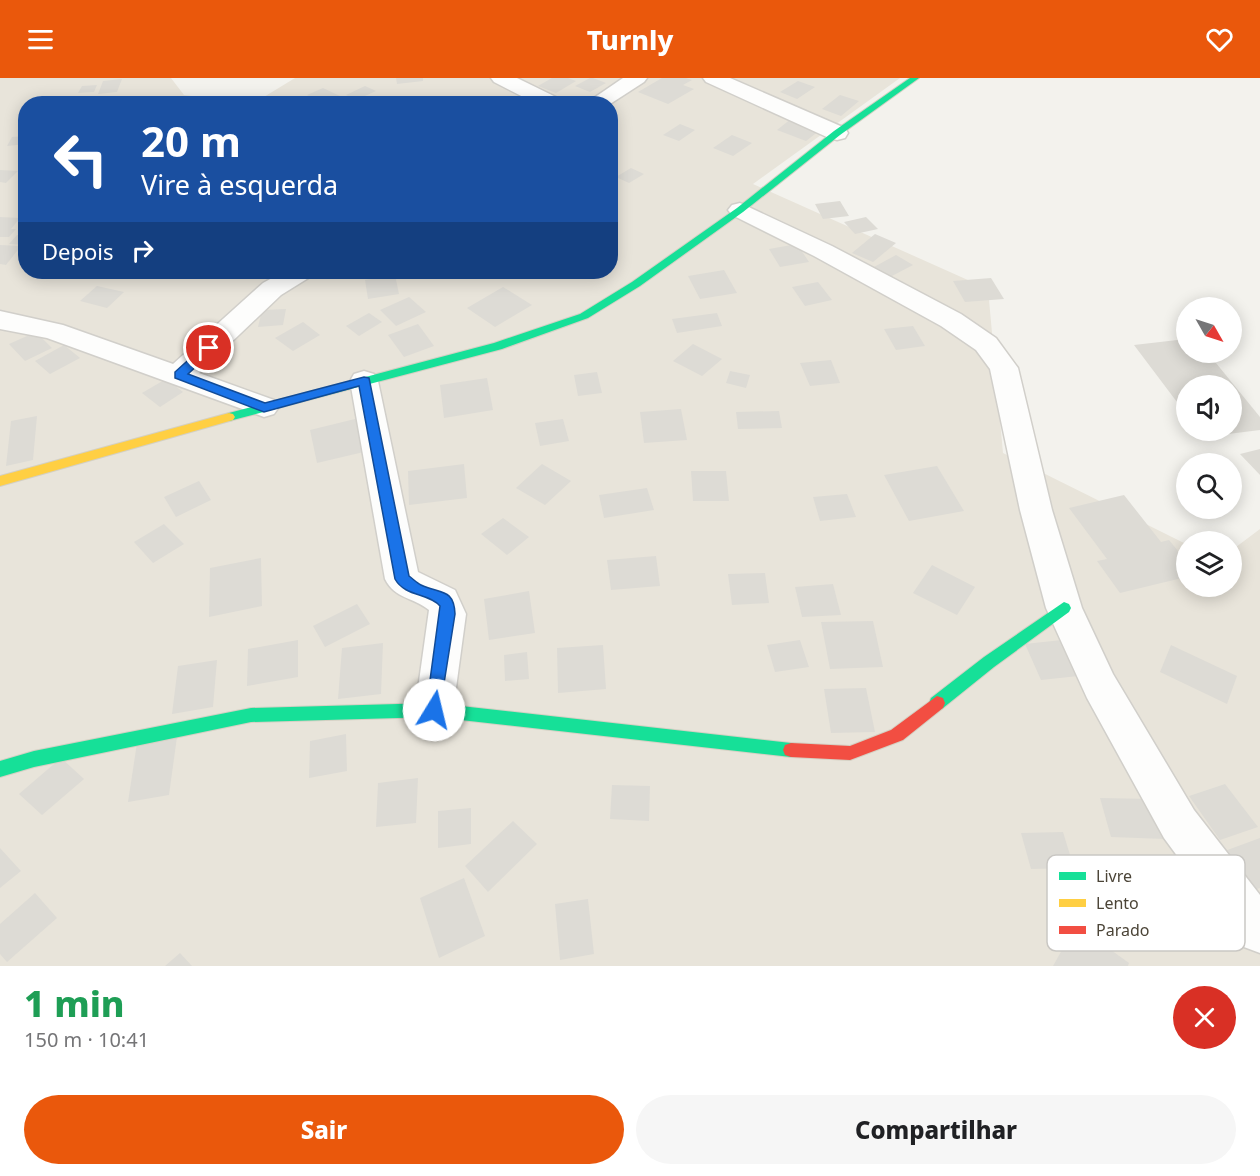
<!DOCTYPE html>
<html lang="pt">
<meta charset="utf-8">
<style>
:root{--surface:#fff;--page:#f6f6f6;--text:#202124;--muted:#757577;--accent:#ea580c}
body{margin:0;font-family:"Noto Sans",sans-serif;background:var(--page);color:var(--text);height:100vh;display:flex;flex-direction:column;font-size:22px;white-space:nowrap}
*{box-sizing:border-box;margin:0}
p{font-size:20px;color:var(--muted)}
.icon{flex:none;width:33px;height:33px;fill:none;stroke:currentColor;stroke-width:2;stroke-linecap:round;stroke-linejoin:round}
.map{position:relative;height:888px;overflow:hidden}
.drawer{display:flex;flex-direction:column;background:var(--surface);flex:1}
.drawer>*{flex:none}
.top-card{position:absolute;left:18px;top:18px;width:600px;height:183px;border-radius:24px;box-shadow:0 3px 15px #0003;background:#1a4fa0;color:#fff;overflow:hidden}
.needle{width:39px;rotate:129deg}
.buttons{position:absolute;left:1176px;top:219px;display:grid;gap:12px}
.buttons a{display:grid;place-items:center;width:66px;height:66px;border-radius:50%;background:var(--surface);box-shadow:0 3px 15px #0003;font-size:30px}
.pin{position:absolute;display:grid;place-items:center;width:51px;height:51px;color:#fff;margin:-26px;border:3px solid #fff;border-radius:50%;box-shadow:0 2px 6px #0007}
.me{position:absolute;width:66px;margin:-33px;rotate:9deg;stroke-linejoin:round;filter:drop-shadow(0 0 4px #0008)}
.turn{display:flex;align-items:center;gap:21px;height:126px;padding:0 24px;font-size:27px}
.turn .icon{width:78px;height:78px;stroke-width:2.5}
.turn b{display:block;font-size:42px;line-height:51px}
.then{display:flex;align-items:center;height:57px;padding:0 24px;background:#0003;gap:12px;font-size:22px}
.round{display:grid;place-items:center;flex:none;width:63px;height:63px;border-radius:32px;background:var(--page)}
.headline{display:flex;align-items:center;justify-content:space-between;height:102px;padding:0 24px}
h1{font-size:36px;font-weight:800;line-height:45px;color:#1e9e55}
.primary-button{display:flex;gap:12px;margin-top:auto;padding:12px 24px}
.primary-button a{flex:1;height:69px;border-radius:36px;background:var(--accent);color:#fff;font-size:24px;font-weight:800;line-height:69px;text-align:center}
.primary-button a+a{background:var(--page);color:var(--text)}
header{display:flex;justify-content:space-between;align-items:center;height:78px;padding:0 24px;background:var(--accent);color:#fff;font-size:27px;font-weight:800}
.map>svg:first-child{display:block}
.residential{fill:#e8e4da}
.building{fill:#dddbd5}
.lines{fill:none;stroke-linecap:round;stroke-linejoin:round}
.street-casing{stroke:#d1cfca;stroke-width:3}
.fast-casing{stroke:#d4d0c3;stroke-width:2}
.slow-casing{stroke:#d4d0c3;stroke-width:2}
.jam-casing{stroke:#d4d0c3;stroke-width:2}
.street{fill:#fdfdfc;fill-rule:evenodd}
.fast{fill:#16e098;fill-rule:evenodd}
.slow{fill:#ffcf43;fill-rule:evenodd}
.jam{fill:#f24e42;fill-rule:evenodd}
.route{fill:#1a73e8;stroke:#114b97;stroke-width:1.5}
.key{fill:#fff;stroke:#c9c7c3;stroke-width:1.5}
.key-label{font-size:16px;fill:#4b4437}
</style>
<header><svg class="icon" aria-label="menu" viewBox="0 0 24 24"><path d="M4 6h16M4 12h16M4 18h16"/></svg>Turnly<svg class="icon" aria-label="heart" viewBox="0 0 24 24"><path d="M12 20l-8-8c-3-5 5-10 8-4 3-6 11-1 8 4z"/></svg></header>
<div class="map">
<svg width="1260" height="888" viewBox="0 0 1260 888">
<rect width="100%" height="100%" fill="#f3f2ed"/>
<!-- residential -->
<polygon class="residential" points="0,0 171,0 184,17 246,25 26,26 26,194 610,194 610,26 254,25 295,0 900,0 753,106 988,211 1003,375 1186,466 1186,508 1232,508 1232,472 1260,451 1260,888 0,888"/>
<!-- building -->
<g class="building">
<polygon points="396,0 423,0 423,3 397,6"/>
<polygon points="552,0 568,0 576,3 556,15 538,8"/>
<polygon points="590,0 593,0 606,5 590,14 575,8"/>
<polygon points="662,0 686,0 692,2 683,7 694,11 668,26 638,14"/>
<polygon points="122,1 117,14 98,16 103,3"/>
<polygon points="798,3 815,9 797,21 780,14"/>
<polygon points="97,7 94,14 78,15 82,8"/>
<polygon points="365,8 376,13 356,22 346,17"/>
<polygon points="323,10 340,18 324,26 307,17"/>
<polygon points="840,17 859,23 841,38 822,31"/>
<polygon points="478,19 492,24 466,26"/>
<polygon points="791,41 820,52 806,63 777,52"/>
<polygon points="680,46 695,52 679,63 663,57"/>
<polygon points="732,57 752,65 733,78 713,70"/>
<polygon points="26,58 26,66 7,68 12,59"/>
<polygon points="631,90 644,96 629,105 616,99"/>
<polygon points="0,92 18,93 6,105 0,104"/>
<polygon points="840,123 849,138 823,141 815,126"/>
<polygon points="0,139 20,140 11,151 16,151 9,159 0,159"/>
<polygon points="866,139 878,151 855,156 844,144"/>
<polygon points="875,156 896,165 873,184 852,175"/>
<polygon points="17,157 26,157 26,167 9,166"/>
<polygon points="797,166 809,184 780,189 769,171"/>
<polygon points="0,167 21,168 6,187 0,186"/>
<polygon points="896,177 913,187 890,199 874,189"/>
<polygon points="724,192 737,215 700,221 688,198"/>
<polygon points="395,197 399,216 368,221 365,202"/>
<polygon points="991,200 1004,221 965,224 953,203"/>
<polygon points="818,204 832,222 805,228 792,209"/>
<polygon points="97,208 124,214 107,230 80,223"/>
<polygon points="503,209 532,227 495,249 467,230"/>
<polygon points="409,219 426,234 396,248 380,232"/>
<polygon points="286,231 283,247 258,249 262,232"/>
<polygon points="369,235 382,244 359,258 346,248"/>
<polygon points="717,235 722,248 677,255 672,241"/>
<polygon points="303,244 320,257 293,273 275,260"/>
<polygon points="418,246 434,268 404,279 388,257"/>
<polygon points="913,248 925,268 896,272 884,251"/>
<polygon points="36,254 52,270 25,283 9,266"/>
<polygon points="1186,261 1186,274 1207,274 1260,339 1260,352 1204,359 1199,352 1232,352 1232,308 1186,308 1186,336 1134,267"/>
<polygon points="693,266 722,281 702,298 673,283"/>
<polygon points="64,267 80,280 50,296 35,283"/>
<polygon points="831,282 840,305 810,308 800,285"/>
<polygon points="730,293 750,297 746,310 726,305"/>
<polygon points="597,294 602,315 578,318 574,297"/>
<polygon points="487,300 493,332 444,340 440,307"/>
<polygon points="166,301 183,314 160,329 142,315"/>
<polygon points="681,331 687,362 644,365 640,334"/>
<polygon points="779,333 782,350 738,351 736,334"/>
<polygon points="37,338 33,382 6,388 11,343"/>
<polygon points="359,340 368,373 317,385 310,352"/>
<polygon points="563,341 569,363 540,368 535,345"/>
<polygon points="1260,371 1260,397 1240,376"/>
<polygon points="464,386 467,420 409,427 408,393"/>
<polygon points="542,386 571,403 545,427 516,410"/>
<polygon points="937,388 964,433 909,443 884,397"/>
<polygon points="691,393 726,393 729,423 693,423"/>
<polygon points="199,403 211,422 176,439 164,419"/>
<polygon points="647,410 654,432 604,440 599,417"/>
<polygon points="847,416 856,439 820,443 813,419"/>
<polygon points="1124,417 1161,464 1169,462 1186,483 1186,499 1120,515 1097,483 1107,481 1069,430"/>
<polygon points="503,440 529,459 507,477 481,456"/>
<polygon points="164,446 184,466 153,485 134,464"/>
<polygon points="656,478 660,508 611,512 607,482"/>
<polygon points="261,480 262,528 209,539 210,490"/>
<polygon points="932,487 975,509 957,537 913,515"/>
<polygon points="765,495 769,525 732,527 728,496"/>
<polygon points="833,506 841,537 802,539 795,509"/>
<polygon points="529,513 535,555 489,562 484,521"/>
<polygon points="357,526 370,546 325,569 313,548"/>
<polygon points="873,543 883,589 830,591 821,544"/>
<polygon points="298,562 298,599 247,608 248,571"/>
<polygon points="800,562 809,589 775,594 767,567"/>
<polygon points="1062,562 1078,598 1041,602 1025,566"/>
<polygon points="383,565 381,616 338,621 342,570"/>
<polygon points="603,567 606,611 558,615 557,570"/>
<polygon points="1171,567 1237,598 1227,626 1160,594"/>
<polygon points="527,574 529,601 505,603 504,577"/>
<polygon points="217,582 213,629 172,636 178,588"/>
<polygon points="866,610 875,654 831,655 824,611"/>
<polygon points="346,656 347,693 309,700 310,663"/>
<polygon points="177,659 169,717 128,724 137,665"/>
<polygon points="61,680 84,701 42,737 19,716"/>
<polygon points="418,700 416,745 376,749 378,705"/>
<polygon points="1225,706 1258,749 1220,762 1189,718"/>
<polygon points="612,707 650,708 649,743 610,741"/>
<polygon points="1100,720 1153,721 1165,761 1111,759"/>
<polygon points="471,730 471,766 438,770 438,733"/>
<polygon points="513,743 537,766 488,814 465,788"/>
<polygon points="1063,754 1074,790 1031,791 1021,755"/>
<polygon points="1260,760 1260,810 1251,813 1222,774"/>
<polygon points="0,770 21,793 0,810"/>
<polygon points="464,800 485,858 439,880 420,820"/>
<polygon points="35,815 57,840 7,884 0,876 0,846"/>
<polygon points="588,821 594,876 560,882 555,826"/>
<polygon points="1076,847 1129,885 1128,888 1053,888"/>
<polygon points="180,875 192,888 165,888"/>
</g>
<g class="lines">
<defs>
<g id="street">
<polygon points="491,0 517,0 562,22 565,26 537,26 494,4"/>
<polygon points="623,0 647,0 644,4 610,26 585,26"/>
<polygon points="703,0 730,0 845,50 848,55 845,60 837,62 829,60 706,4"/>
<polygon points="740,125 832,168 961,236 996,260 1018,290 1052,432 1082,530 1113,596 1194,732 1260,817 1260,875 1244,869 1164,760 1087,620 1046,530 1020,432 990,291 976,272 941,248 814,178 732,137 728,132 732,127"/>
<polygon points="283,194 314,194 310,199 281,217 199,295 274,322 279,329 274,336 264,339 47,260 0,251 0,233 63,247 173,286 263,205"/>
<path d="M364,293L374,296L378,303L418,494L455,512L466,536L453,632L448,644L434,649L420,644L415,632L429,532C413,519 395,521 385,501L350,303L354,296Z"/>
</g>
<g id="fast">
<polygon points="910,0 919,0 840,57 743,134 640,208 588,240 502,271 229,343 223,339 229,335 494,265 580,236 632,204 737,130 834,53"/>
<polygon points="1064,524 1069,526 1071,530 1069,534 994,589 943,630 937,632 931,630 929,625 931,620 984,579"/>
<polygon points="434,625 791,665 797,667 799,672 797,677 791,679 434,639 251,644 34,689 0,699 0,683 34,673 251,630"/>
</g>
<polygon id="slow" points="229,335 233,336 235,339 233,342 0,408 0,398"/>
<polygon id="jam" points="937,618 943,620 945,625 943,630 903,662 850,682 791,679 785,677 783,672 785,667 791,665 850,668 891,652"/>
</defs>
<!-- street casing -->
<use href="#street" class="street-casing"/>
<!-- fast casing -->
<use href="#fast" class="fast-casing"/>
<!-- slow casing -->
<use href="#slow" class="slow-casing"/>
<!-- jam casing -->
<use href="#jam" class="jam-casing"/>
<!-- street -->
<use href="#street" class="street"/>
<!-- fast -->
<use href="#fast" class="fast"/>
<!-- slow -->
<use href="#slow" class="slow"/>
<!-- jam -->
<use href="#jam" class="jam"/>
</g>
<!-- route -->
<path class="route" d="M209,266L215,270L213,273L188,296L265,325L364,299L369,300L409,498C413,501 417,505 421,507C440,516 454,510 455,536L439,637L434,639L428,637L426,632L440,528C429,515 405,519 395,501L359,308L264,334L175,300V294L205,267Z"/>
<!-- legend -->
<rect x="1047" y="777" width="198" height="96" rx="9" class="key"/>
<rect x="1059" y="794" width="27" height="8" fill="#16e098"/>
<rect x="1059" y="821" width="27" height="8" fill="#ffcf43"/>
<rect x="1059" y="848" width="27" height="8" fill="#f24e42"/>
<g class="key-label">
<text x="1096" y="804">Livre</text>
<text x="1096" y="831">Lento</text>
<text x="1096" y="858">Parado</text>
</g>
</svg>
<div class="buttons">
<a><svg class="needle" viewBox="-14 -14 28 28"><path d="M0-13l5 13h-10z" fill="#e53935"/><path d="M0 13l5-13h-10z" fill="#757577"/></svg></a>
<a><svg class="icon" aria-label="sound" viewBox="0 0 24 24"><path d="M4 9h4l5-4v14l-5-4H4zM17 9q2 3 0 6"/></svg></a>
<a><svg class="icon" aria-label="search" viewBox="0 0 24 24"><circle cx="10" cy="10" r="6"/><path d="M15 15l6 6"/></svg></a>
<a><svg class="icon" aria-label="layers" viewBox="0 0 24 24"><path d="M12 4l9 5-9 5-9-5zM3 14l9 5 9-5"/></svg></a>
</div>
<div class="pin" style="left:209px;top:270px;background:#d93025"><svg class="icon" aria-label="arrive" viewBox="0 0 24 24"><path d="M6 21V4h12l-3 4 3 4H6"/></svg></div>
<svg class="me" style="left:434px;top:632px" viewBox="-20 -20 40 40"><circle r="19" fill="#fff"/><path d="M0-13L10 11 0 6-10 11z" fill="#1a73e8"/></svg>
<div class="top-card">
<div class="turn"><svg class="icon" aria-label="left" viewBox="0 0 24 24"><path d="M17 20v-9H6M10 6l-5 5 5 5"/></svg><div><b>20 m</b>Vire à esquerda</div></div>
<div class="then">Depois<svg class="icon" aria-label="right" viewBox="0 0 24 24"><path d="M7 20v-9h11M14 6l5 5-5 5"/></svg></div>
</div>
</div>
<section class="drawer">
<div class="headline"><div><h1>1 min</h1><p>150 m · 10:41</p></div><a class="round" style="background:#d93025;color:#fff"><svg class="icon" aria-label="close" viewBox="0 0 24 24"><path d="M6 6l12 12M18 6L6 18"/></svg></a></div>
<div class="primary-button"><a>Sair</a><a>Compartilhar</a></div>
</section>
